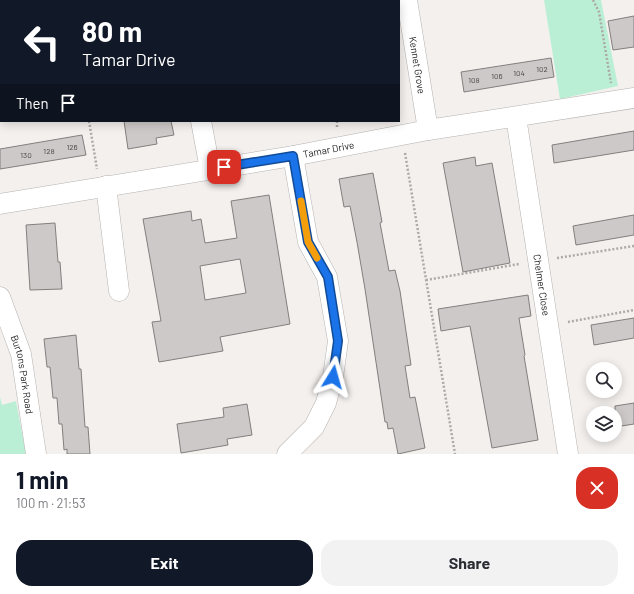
<!DOCTYPE html>
<meta charset="utf-8">
<style>
:root{--surface:#fff;--page:#f2f2f3;--text:#2b2b33;--muted:#7c7c81;--accent:#111827}
body{margin:0;font-family:Barlow,sans-serif;background:var(--page);color:var(--text);height:100vh;display:flex;flex-direction:column;font-size:15px;white-space:nowrap}
*{box-sizing:border-box;margin:0}
p{font-size:13px;color:var(--muted)}
.icon{flex:none;width:22px;height:22px;fill:none;stroke:currentColor;stroke-width:2;stroke-linecap:round;stroke-linejoin:round}
.map{position:relative;height:454px;overflow:hidden}
.details{display:flex;flex-direction:column;background:var(--surface);flex:1}
.details>*{flex:none}
.banner{position:absolute;left:0px;top:0px;width:400px;height:122px;box-shadow:0 2px 10px #0003;background:#111827;color:#fff;overflow:hidden}
.tools{position:absolute;left:586px;top:362px;display:grid;gap:8px}
.tools a{display:grid;place-items:center;width:36px;height:36px;border-radius:50%;background:var(--surface);box-shadow:0 2px 10px #0003;font-size:20px}
.pin{position:absolute;display:grid;place-items:center;width:34px;height:34px;color:#fff;margin:-17px;border-radius:8px;box-shadow:0 2px 6px #0006}
.me{position:absolute;width:44px;margin:-22px;rotate:8deg;stroke-linejoin:round;filter:drop-shadow(0 0 3px #0008)}
.turn{display:flex;align-items:center;gap:14px;height:84px;padding:0 16px;font-size:18px}
.turn .icon{width:52px;height:52px;stroke-width:2.5}
.turn b{display:block;font-size:28px;line-height:34px}
.then{display:flex;align-items:center;height:38px;padding:0 16px;background:#0003;gap:8px;font-size:15px}
.round{display:grid;place-items:center;flex:none;width:42px;height:42px;border-radius:16px;background:var(--page)}
.headline{display:flex;align-items:center;justify-content:space-between;height:68px;padding:0 16px}
h1{font-size:24px;font-weight:700;line-height:30px;color:var(--accent)}
.cta{display:flex;gap:8px;margin-top:auto;padding:8px 16px}
.cta a{flex:1;height:46px;border-radius:16px;background:var(--accent);color:#fff;font-size:16px;font-weight:700;line-height:46px;text-align:center}
.cta a+a{background:var(--page);color:var(--text)}
.map>svg:first-child{display:block}
.green{fill:#bbefd5}
.building{fill:#cdc9c8;stroke:#827f7e;fill-rule:evenodd}
.lines{fill:none;stroke-linecap:round;stroke-linejoin:round}
.minor-casing{stroke:#b5b2b0;stroke-width:21}
.path{stroke:#aca9a7;stroke-width:2.5;stroke-dasharray:2 2;stroke-linecap:butt}
.minor{stroke:#fff;stroke-width:20}
.route-casing{stroke:#114b97;stroke-width:10}
.route{stroke:#1a73e8;stroke-width:7}
.slow{stroke:#f59e0b;stroke-width:7}
.labels{text-anchor:middle;stroke-width:3.5;stroke-linejoin:round;paint-order:stroke}
.number-label{font-size:8px;fill:#4a4847}
.street-label{font-size:10px;fill:#1e1d1c;stroke:#f4f0ee}
</style>
<div class="map">
<svg width="634" height="454" viewBox="0 0 634 454">
<rect width="100%" height="100%" fill="#f4f0ee"/>
<!-- green -->
<g class="green">
<polygon points="544,0 601,0 618,86 560,99"/>
<polygon points="0,397 2,405 16,401 26,454 0,454"/>
</g>
<!-- building -->
<g class="building">
<polygon points="634,16 634,47 613,50 608,21"/>
<polygon points="551,58 554,77 464,92 461,72"/>
<polygon points="124,121 171,121 174,135 156,138 157,144 128,149"/>
<polygon points="634,131 634,150 554,163 552,145"/>
<polygon points="82,135 86,155 0,169 0,149"/>
<polygon points="475,157 476,166 492,163 510,263 463,272 443,163"/>
<polygon points="373,173 382,222 380,223 389,271 395,270 400,291 411,365 405,366 410,398 415,397 425,448 398,454 393,428 388,429 387,422 385,422 365,289 357,242 350,206 344,207 339,179"/>
<path d="M269,195L290,324L220,337L223,351L159,362L152,322L161,321L143,219L191,211L192,221L201,219L205,243L237,238L231,201ZM240,259L246,293L205,300L200,266Z"/>
<polygon points="634,215 634,235 576,245 573,226"/>
<polygon points="55,223 58,262 60,262 62,289 30,290 26,225"/>
<polygon points="528,295 531,316 519,318 525,355 524,356 538,440 492,448 470,326 441,331 438,309"/>
<polygon points="634,318 634,338 594,345 591,325"/>
<polygon points="76,335 79,369 81,369 85,427 88,427 90,454 67,454 67,449 64,450 62,424 59,424 57,398 53,398 50,367 47,367 44,339"/>
<polygon points="634,403 634,424 615,427 615,406"/>
<polygon points="247,404 252,435 227,439 228,445 181,453 177,424 224,417 223,408"/>
</g>
<g class="lines">
<defs>
<g id="minor">
<polyline points="181,0 181,1"/>
<path id="s1" d="M407,0L428,130"/>
<path id="s2" d="M516,117L568,454"/>
<polyline points="201,121 210,169"/>
<polyline points="106,186 119,291"/>
<path id="s3" d="M0,204L293,156L428,130L634,98"/>
<path id="s4" d="M0,297L21,354L36,454"/>
<polyline points="287,454 314,427 326,403 333,377 338,341 327,277 308,242 293,156"/>
</g>
</defs>
<!-- minor casing -->
<use href="#minor" class="minor-casing"/>
<!-- path -->
<g class="path">
<polyline points="67,0 67,1"/>
<polyline points="317,0 317,1"/>
<polyline points="593,0 599,12 611,83"/>
<polyline points="0,58 1,58"/>
<polyline points="89,121 97,169"/>
<polyline points="337,121 337,127"/>
<polyline points="405,153 455,454"/>
<polyline points="557,258 634,246"/>
<polyline points="426,280 519,264"/>
<polyline points="568,322 634,310"/>
</g>
<!-- minor -->
<use href="#minor" class="minor"/>
</g>
<g class="lines">
<defs>
<polyline id="route" points="224,167 293,156 308,242 328,277 338,341 333,377"/>
</defs>
<!-- route casing -->
<use href="#route" class="route-casing"/>
<!-- route -->
<use href="#route" class="route"/>
<!-- slow -->
<polyline class="slow" points="301,201 308,242 317,258"/>
</g>
<g class="labels">
<!-- number labels -->
<g class="number-label">
<text x="542" y="72">102</text>
<text x="519" y="76">104</text>
<text x="497" y="79">106</text>
<text x="474" y="83">108</text>
<text x="72" y="150">126</text>
<text x="49" y="154">128</text>
<text x="26" y="158">130</text>
</g>
<!-- street labels -->
<g class="street-label">
<text dy="4" stroke="none"><textPath href="#s1" startOffset="66">Kennet Grove</textPath></text>
<text dy="4" stroke="none"><textPath href="#s3" startOffset="333">Tamar Drive</textPath></text>
<text dy="4" stroke="none"><textPath href="#s2" startOffset="170">Chelmer Close</textPath></text>
<text dy="4" stroke="none"><textPath href="#s4" startOffset="81">Burtons Park Road</textPath></text>
</g>
</g>
</svg>
<div class="tools">
<a><svg class="icon" aria-label="search" viewBox="0 0 24 24"><circle cx="10" cy="10" r="6"/><path d="M15 15l6 6"/></svg></a>
<a><svg class="icon" aria-label="layers" viewBox="0 0 24 24"><path d="M12 4l9 5-9 5-9-5zM3 14l9 5 9-5"/></svg></a>
</div>
<div class="pin" style="left:224px;top:167px;background:#d93025"><svg class="icon" aria-label="arrive" viewBox="0 0 24 24"><path d="M6 21V4h12l-3 4 3 4H6"/></svg></div>
<svg class="me" style="left:333px;top:377px" viewBox="-20 -20 40 40"><path d="M0-17L14 15 0 8-14 15z" fill="#1a73e8" stroke="#fff" stroke-width="4"/></svg>
<div class="banner">
<div class="turn"><svg class="icon" aria-label="left" viewBox="0 0 24 24"><path d="M17 20v-9H6M10 6l-5 5 5 5"/></svg><div><b>80 m</b>Tamar Drive</div></div>
<div class="then">Then<svg class="icon" aria-label="arrive" viewBox="0 0 24 24"><path d="M6 21V4h12l-3 4 3 4H6"/></svg></div>
</div>
</div>
<section class="details">
<div class="headline"><div><h1>1 min</h1><p>100 m · 21:53</p></div><a class="round" style="background:#d93025;color:#fff"><svg class="icon" aria-label="close" viewBox="0 0 24 24"><path d="M6 6l12 12M18 6L6 18"/></svg></a></div>
<div class="cta"><a>Exit</a><a>Share</a></div>
</section>
